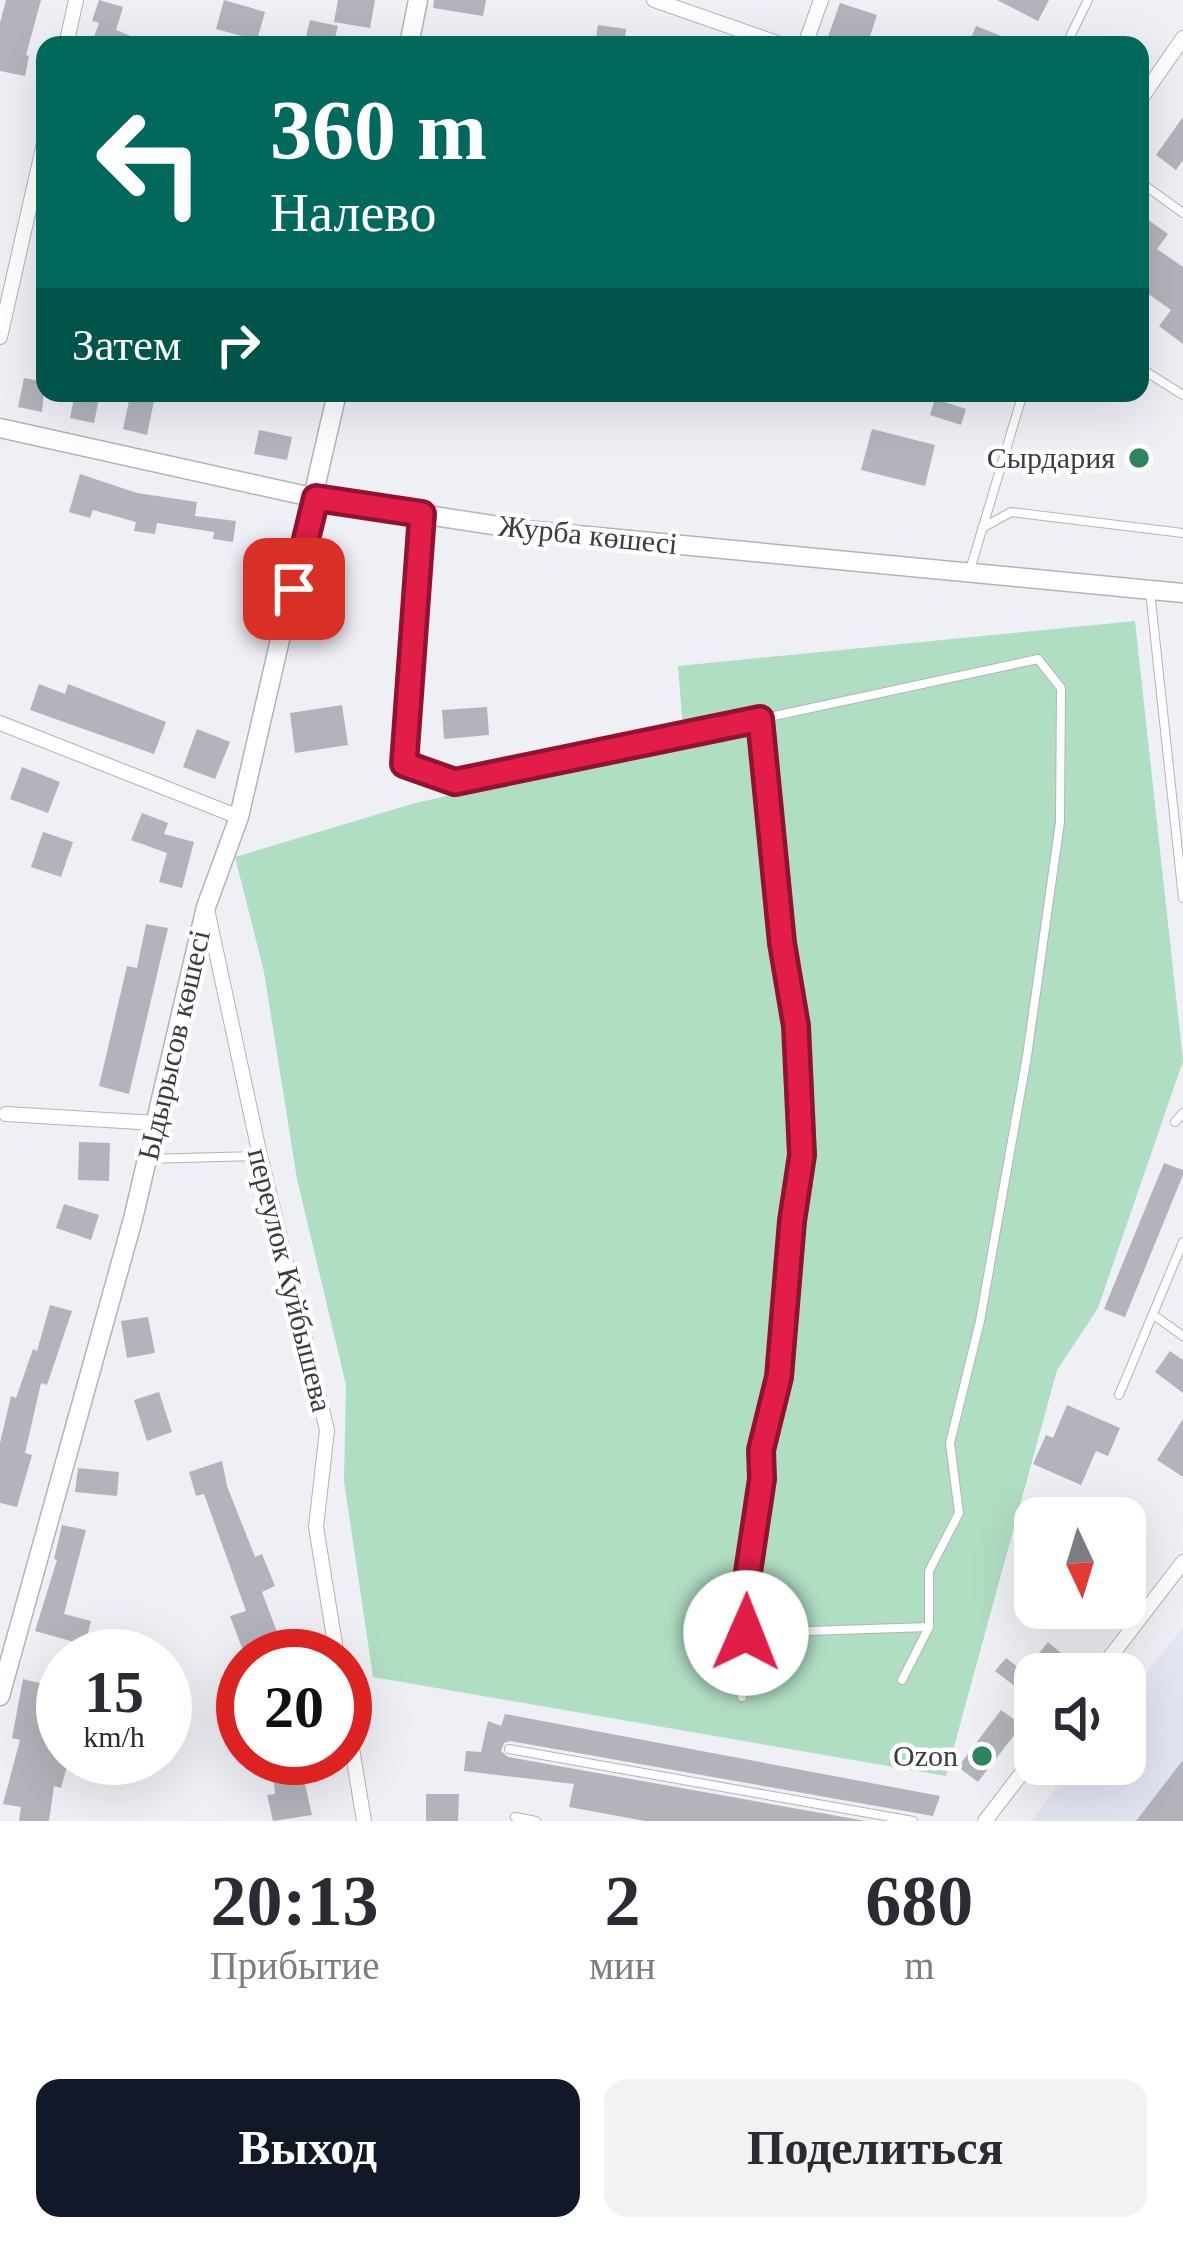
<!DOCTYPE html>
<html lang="ru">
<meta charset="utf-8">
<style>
:root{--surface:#fff;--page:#f2f2f3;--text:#2b2b33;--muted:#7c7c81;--accent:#111827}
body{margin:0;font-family:Georgia,serif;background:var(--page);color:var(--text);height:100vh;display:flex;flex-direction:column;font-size:45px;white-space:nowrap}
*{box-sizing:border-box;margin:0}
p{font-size:39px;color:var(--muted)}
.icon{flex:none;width:66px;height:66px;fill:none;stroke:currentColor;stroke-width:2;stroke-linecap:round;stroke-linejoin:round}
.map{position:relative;height:1821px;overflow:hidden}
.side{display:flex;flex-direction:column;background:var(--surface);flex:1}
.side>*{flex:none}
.hud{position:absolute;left:36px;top:36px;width:1113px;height:366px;border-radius:24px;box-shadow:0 12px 48px #0002;background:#00695c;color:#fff;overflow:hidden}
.needle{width:78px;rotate:176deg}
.tools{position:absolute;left:1014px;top:1497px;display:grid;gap:24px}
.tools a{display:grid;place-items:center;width:132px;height:132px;border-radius:24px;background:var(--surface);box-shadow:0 12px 48px #0002;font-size:60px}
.speed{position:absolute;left:36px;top:1629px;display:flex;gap:24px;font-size:60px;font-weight:700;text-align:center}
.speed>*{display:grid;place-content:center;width:156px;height:156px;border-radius:50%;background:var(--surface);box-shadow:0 12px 48px #0002;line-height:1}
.speed small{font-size:30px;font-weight:400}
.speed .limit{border:18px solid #d22;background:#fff;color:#111}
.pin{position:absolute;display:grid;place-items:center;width:102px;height:102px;color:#fff;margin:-51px;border-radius:24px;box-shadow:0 6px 18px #0006}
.me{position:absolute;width:132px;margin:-66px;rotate:1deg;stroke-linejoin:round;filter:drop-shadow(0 0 9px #0008)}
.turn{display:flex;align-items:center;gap:42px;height:252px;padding:0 36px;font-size:54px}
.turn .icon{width:156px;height:156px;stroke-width:2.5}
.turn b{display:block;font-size:84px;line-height:102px}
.then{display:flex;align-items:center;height:114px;padding:0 36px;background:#0003;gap:24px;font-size:45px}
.eta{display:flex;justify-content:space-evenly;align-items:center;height:204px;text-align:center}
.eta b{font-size:72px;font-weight:700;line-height:84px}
.cta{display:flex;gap:24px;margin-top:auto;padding:24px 36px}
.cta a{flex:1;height:138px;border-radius:24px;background:var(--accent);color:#fff;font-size:48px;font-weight:700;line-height:138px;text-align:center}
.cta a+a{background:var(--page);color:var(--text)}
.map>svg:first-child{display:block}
.built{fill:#e3e5f3}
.green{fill:#b0dec3}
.building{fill:#b3b4bb}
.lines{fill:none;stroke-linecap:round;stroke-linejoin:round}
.lane-casing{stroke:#b2b3b9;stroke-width:10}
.street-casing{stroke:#b2b3b9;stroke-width:16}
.secondary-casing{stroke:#b2b3b9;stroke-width:21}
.lane{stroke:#fff;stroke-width:8}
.street{stroke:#fff;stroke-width:14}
.secondary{stroke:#fff;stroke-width:18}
.route-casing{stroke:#92132f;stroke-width:30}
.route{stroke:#e11d48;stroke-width:21}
.poi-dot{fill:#2d875d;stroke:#fff;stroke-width:4.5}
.labels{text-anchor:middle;stroke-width:9;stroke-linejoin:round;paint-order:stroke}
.poi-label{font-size:30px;fill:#3c3c3f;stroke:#fff;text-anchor:end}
.street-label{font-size:30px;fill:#3c3c3f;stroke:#fff}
</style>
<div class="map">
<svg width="1183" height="1821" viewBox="0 0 1183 1821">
<rect width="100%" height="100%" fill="#efeff6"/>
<!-- built -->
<polygon class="built" points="1183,1627 1183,1821 1031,1821 1075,1764 1125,1764 1125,1701"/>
<!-- green -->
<polygon class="green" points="1135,621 1183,1061 1098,1308 1057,1370 946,1776 373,1677 344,1481 346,1385 297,1179 264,972 235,857 412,804 684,740 678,666"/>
<!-- building -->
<g class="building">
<polygon points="6,0 41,0 26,55 29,56 25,76 0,71 0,23"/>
<polygon points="99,0 123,7 116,30 153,45 91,45 99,23 92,21"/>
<polygon points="224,0 265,12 257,40 216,29"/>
<polygon points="338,0 375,0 370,28 334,22"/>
<polygon points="434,0 486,0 483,16 433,8"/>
<polygon points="997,0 1049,0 1038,21"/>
<polygon points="840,3 877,15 867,45 825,45"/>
<polygon points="310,20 338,26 333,45 304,45"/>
<polygon points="598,25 626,29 624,45 595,45"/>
<polygon points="976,26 1022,44 1022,45 968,45"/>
<polygon points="1183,117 1183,160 1176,170 1156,155"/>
<polygon points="1140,214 1168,234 1157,249 1183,267 1183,344 1159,326 1171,310 1140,288"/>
<polygon points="24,378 45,382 42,412 18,407"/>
<polygon points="75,393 100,393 94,423 70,418"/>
<polygon points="130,396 154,401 147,435 123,429"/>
<polygon points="935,399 966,409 961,425 930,415"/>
<polygon points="872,429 935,445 925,486 861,470"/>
<polygon points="259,430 292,437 287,460 254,454"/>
<polygon points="80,474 137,493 197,502 195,516 236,521 233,542 213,539 214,532 157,523 155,534 134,531 136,522 93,510 90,518 69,512"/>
<polygon points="39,684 65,694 68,684 166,722 154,754 30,710"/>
<polygon points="342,705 348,745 295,753 290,713"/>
<polygon points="487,707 489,735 444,739 442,710"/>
<polygon points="197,729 230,742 215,779 183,767"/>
<polygon points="22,767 60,782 48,813 10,799"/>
<polygon points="142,813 168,823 164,834 194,842 182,888 159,882 167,853 131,840"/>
<polygon points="43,832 73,842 61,877 31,867"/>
<polygon points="146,924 168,928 129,1094 99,1086 127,966 137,968"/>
<polygon points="79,1142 110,1143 109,1181 78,1180"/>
<polygon points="1164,1163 1183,1170 1183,1175 1125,1317 1104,1309"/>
<polygon points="64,1204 99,1215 91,1240 56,1228"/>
<polygon points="50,1305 72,1311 47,1385 41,1383 25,1453 32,1455 17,1507 0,1503 0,1443 11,1396 16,1398 33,1349 37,1351"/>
<polygon points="148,1317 155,1353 127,1358 121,1321"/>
<polygon points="1170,1351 1183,1360 1183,1393 1155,1372"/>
<polygon points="159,1392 172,1432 147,1441 134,1400"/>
<polygon points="1067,1405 1120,1428 1108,1456 1096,1451 1081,1485 1033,1464 1046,1435 1053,1438"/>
<polygon points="1183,1419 1183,1477 1157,1460"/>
<polygon points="222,1461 227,1486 255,1557 262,1554 275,1586 262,1592 286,1656 245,1656 230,1616 246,1611 204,1494 196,1496 189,1472"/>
<polygon points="78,1468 119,1472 117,1496 75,1492"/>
<polygon points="1066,1498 1099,1518 1054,1518"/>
<polygon points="62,1525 86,1530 64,1614 91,1621 85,1645 35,1631 57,1560 54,1559"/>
<polygon points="1048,1642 1086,1674 1035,1674 1035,1702 995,1671 1006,1658 1024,1672"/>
<polygon points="23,1679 63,1689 56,1719 63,1720 54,1756 69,1760 61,1788 54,1786 49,1821 19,1821 21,1807 3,1804 20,1740 12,1738"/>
<polygon points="1001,1710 1022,1725 978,1782 958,1767"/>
<polygon points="505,1714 940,1796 933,1816 510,1741 504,1743 501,1751 508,1757 866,1821 645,1821 569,1807 574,1784 464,1771 466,1751 481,1752 488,1721 501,1726"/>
<polygon points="272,1758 336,1758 336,1768 302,1771 312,1815 273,1821 267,1795 275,1794"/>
<polygon points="1183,1760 1183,1821 1136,1821"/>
<polygon points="426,1794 459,1794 458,1821 426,1821"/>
</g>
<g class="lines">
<defs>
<g id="lane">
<polyline points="1066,45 1088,0"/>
<polyline points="1140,182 1183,213"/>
<polyline points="1140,368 1183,395"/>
<polyline points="422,516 404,764 455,782 760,719 782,943 796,1026 803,1155 792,1221 779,1377 761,1450 762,1479 747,1578 742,1697"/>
<polyline points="982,528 1011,512 1183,533"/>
<polyline points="970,570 1023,393"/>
<polyline points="1150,591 1183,898"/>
<polyline points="760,719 1038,659 1061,688 1060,822 1027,1056 980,1321 950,1443 959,1513 929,1571 929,1627 902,1680"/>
<polyline points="1175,1122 1183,1113"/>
<polyline points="147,1159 258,1156"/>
<polyline points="1155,1316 1183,1336"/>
<polyline points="1119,1395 1183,1242"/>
<polyline points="746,1633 929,1627"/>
<polyline points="509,1749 913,1821"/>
<polyline points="515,1817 536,1821"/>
</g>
<g id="street">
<polyline points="654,0 783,45"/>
<polyline points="66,45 76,0"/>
<polyline points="805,45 821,0"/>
<polyline points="1140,100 1183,38"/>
<polyline points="0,337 45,139"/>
<polyline points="0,723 239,817"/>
<polyline points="207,909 260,1156 327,1430 316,1527 337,1656"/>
<polyline points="6,1114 156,1123"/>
<polyline points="1097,1674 1183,1562"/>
<polyline points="345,1706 364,1821"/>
<polyline points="985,1821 1035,1756"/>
</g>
<g id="secondary">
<polyline points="409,45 418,0"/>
<polyline points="0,428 316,498 525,530 1183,593"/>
<polyline points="0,1696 133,1219 206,907 239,817 337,393"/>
</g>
</defs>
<!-- lane casing -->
<use href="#lane" class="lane-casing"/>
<!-- street casing -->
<use href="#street" class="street-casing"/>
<!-- secondary casing -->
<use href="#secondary" class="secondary-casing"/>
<!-- lane -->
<use href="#lane" class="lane"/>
<!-- street -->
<use href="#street" class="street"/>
<!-- secondary -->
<use href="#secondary" class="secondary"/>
</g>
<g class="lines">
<defs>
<polyline id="route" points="294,589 316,498 422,514 404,764 455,782 760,719 782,943 796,1026 802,1155 792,1221 779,1377 761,1450 762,1479 747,1579 746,1633"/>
</defs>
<!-- route casing -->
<use href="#route" class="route-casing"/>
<!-- route -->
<use href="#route" class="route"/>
</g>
<!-- markers -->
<g class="poi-dot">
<circle cx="1139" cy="458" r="12"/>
<circle cx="982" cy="1756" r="12"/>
</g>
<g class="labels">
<!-- poi labels -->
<g class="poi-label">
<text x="1115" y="468">Сырдария</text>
<text x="958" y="1766">Ozon</text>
</g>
<!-- street labels -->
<g class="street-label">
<text transform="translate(588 535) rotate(6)" y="10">Журба көшесі</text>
<text transform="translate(174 1045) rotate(-77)" y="10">Ыдырысов көшесі</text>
<text transform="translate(290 1280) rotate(76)" y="10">переулок Куйбышева</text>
</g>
</g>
</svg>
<div class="tools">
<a><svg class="needle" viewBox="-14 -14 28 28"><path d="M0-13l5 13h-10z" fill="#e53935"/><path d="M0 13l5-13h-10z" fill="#7c7c81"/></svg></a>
<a><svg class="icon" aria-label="sound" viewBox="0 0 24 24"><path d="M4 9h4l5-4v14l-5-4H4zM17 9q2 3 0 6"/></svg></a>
</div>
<div class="speed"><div>15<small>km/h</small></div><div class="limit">20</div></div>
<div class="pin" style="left:294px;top:589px;background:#d93025"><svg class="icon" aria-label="arrive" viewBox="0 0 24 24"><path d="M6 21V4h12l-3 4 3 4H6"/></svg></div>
<svg class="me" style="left:746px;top:1633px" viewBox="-20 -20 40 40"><circle r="19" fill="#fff"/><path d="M0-13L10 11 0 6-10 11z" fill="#e11d48"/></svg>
<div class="hud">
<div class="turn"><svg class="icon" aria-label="left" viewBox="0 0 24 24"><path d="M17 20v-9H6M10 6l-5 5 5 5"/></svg><div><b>360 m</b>Налево</div></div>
<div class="then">Затем<svg class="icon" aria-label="right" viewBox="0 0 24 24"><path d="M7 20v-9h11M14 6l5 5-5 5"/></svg></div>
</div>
</div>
<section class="side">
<div class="eta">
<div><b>20:13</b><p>Прибытие</p></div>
<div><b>2</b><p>мин</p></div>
<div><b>680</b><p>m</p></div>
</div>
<div class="cta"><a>Выход</a><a>Поделиться</a></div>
</section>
